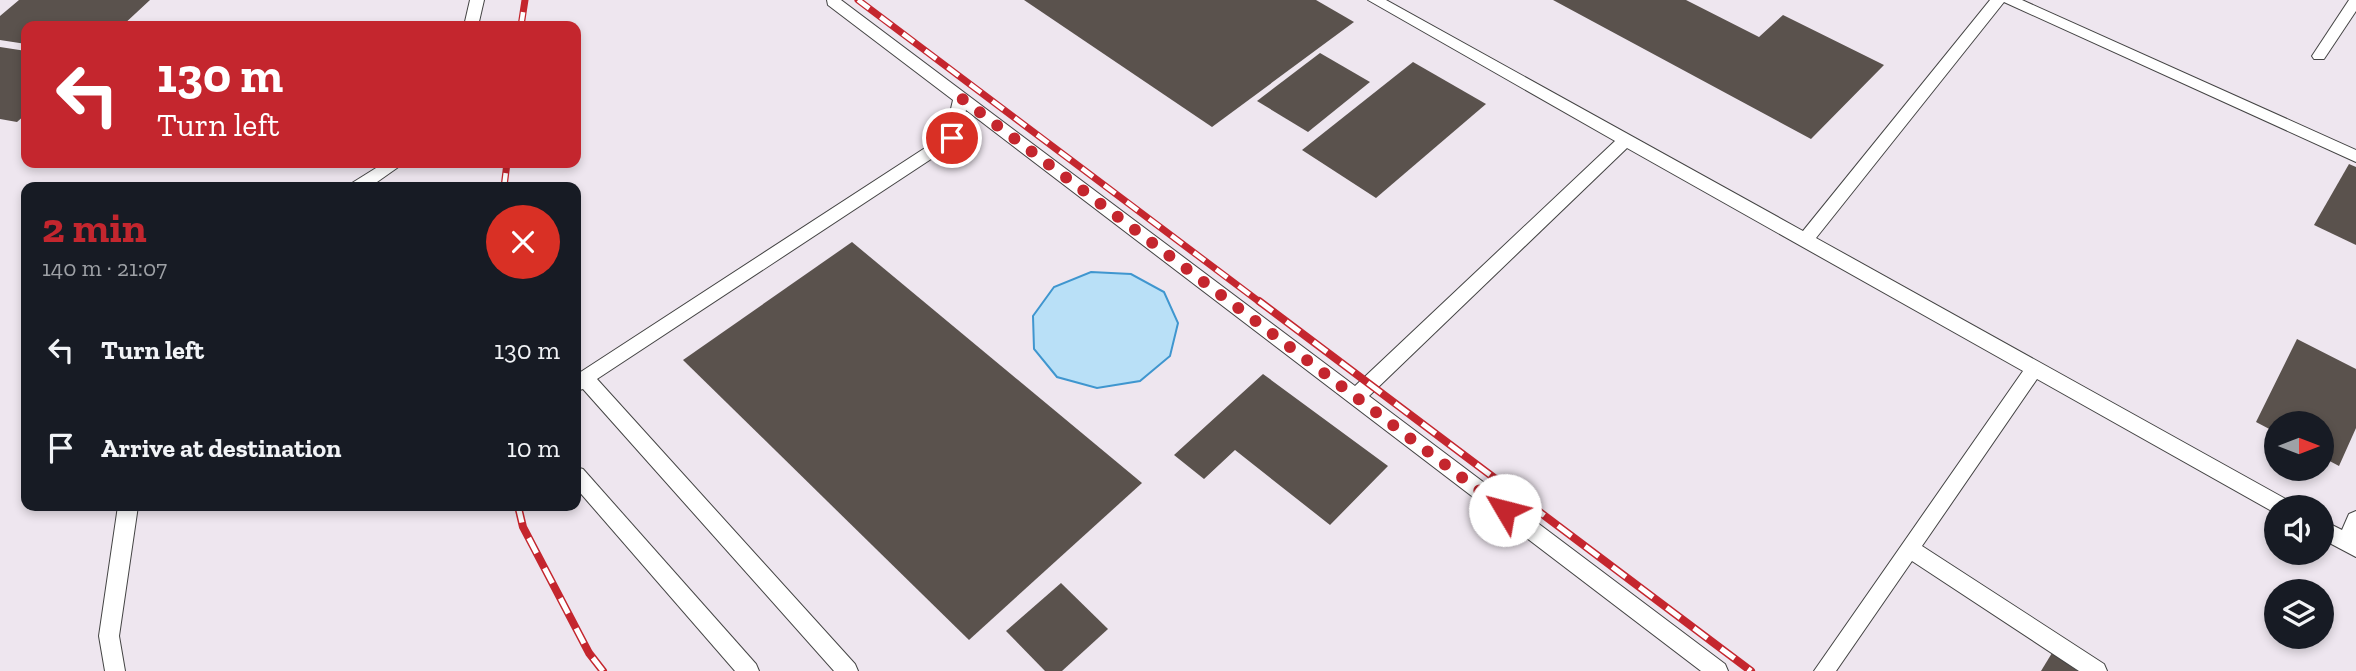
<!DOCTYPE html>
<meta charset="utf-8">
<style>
:root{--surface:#171b24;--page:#20242c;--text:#f1f3f6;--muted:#9ea1a6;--accent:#c4262e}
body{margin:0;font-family:"Zilla Slab",serif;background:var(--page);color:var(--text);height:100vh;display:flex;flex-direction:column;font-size:26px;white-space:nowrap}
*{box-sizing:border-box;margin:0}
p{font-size:23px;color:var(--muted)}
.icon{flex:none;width:38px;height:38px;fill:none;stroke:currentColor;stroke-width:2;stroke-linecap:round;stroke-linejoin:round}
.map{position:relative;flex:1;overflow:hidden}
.details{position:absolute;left:21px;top:182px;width:560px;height:329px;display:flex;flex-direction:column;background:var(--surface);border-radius:14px;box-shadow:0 4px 10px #0003}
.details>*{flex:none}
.guide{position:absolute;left:21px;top:21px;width:560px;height:147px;border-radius:14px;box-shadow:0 4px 10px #0003;background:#c4262e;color:#fff;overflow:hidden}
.needle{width:46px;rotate:90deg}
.fabs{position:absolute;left:2264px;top:411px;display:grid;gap:14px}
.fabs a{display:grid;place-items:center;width:70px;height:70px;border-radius:50%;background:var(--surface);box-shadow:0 4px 10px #0003;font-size:35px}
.pin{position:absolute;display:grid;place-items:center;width:60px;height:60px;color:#fff;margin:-30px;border:4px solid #fff;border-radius:50%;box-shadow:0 2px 7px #0007}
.me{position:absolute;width:77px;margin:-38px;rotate:307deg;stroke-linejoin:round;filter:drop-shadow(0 0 5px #0008)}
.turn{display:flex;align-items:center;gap:24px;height:147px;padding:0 21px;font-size:32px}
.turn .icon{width:91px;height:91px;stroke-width:2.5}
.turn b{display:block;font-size:49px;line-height:60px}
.round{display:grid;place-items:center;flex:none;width:74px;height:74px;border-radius:37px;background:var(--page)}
.overview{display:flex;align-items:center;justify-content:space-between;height:119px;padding:0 21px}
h1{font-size:42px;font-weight:700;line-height:52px;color:var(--accent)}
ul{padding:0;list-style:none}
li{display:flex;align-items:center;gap:21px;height:98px;padding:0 21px}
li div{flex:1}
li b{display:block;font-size:26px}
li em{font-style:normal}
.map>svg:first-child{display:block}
.industrial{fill:#eee6ef;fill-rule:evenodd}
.water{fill:#b9e0f7;stroke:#3f96cf;stroke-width:2}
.building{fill:#5a524d}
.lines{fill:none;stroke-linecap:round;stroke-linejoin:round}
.service-casing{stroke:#444;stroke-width:2}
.service{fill:#fff;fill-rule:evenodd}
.rail-far1-casing{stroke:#c4262e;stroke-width:7}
.rail-casing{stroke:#c4262e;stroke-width:8}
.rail-far1{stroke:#fff;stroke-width:4.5;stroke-dasharray:14;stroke-linecap:butt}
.rail{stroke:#fff;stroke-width:5;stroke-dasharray:17;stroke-linecap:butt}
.route{stroke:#c4262e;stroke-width:12;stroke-dasharray:0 21.6}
</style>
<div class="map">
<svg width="2356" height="671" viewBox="0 0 2356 671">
<rect width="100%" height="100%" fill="#fffdf5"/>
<!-- industrial -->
<path class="industrial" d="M0,0H2356V671H0ZM26,26H576V163H26ZM26,187H576V506H26ZM2277,424H2322V469H2277ZM2277,508H2322V553H2277ZM2277,592H2322V637H2277Z"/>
<!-- water -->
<polygon class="water" points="1091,272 1131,274 1164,292 1178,323 1170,356 1140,381 1097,388 1057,377 1034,349 1033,316 1054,287"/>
<!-- building -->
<g class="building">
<polygon points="19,0 150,0 122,26 26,26 26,44 0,40 0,16"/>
<polygon points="1024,0 1316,0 1354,22 1212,127"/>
<polygon points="1553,0 1686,0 1759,37 1783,15 1884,65 1811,139"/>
<polygon points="0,47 26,51 26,114 17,122 0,119"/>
<polygon points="1320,53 1370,82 1308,132 1257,101"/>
<polygon points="1413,62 1486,104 1376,198 1302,150"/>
<polygon points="2349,164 2356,167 2356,245 2314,225"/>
<polygon points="852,242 1142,483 969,640 683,360"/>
<polygon points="2297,339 2356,369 2356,428 2339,466 2322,457 2322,424 2277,424 2277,433 2256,422"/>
<polygon points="1263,374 1388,466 1330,525 1235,450 1204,479 1174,455"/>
<polygon points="1061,583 1108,629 1062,671 1045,671 1006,631"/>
<polygon points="2052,653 2078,671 2041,671"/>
</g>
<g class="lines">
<defs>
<g id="service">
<polygon points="470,0 484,0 478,26 464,26"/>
<polygon points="827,0 841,0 1355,386 1615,141 1368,0 1386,0 1803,231 1990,0 2022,0 2356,150 2356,162 2004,2 1816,238 2291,502 2293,508 2277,508 2277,514 2037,379 1922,546 2104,664 2107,671 2079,671 1912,561 1836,671 1814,671 2023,371 1627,148 1369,396 1725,664 1728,671 1701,671 966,110 957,142 597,379 855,664 858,671 834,671 583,389 576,391 576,375 945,135 953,100 828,5"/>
<polygon points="2349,0 2356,0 2356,11 2324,59 2314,59 2312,56"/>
<polygon points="384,163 404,163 370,187 350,187 352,183"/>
<polygon points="576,467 583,469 756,664 759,671 735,671 576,488"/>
<polygon points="118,506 138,506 119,636 125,671 105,671 99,636"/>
<polygon points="2356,511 2356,557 2322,539 2322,520 2342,530 2349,514"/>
</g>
</defs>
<!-- service casing -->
<use href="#service" class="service-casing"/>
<!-- service -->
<use href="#service" class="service"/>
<defs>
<g id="rail-far1">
<polyline points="858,0 1261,303"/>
<polyline points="521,26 525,0"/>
<polyline points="504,187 507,163"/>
</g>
<g id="rail">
<polyline points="1259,301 1751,671"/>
<polyline points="518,506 523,527 589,653 603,671"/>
</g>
</defs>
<!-- rail-far1 casing -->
<use href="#rail-far1" class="rail-far1-casing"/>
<!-- rail casing -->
<use href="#rail" class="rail-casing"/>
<!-- rail-far1 -->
<use href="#rail-far1" class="rail-far1"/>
<!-- rail -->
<use href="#rail" class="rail"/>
</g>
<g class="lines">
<!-- route -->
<polyline class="route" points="952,138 961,98 1505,510"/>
</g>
</svg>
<div class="fabs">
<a><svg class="needle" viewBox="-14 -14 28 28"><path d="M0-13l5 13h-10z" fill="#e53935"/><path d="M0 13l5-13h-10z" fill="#9ea1a6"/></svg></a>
<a><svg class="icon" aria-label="sound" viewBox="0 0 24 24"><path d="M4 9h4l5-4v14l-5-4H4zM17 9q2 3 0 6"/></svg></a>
<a><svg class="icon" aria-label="layers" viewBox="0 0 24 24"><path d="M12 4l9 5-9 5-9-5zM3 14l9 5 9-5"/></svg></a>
</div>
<div class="pin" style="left:952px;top:138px;background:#d93025"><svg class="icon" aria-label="arrive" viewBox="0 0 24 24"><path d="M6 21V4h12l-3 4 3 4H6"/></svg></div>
<svg class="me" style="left:1505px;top:510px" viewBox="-20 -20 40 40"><circle r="19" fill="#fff"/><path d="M0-13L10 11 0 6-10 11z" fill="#c4262e"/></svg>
<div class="guide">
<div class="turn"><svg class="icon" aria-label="left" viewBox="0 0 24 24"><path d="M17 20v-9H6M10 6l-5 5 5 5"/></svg><div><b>130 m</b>Turn left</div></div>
</div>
<section class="details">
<div class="overview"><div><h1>2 min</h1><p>140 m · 21:07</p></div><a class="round" style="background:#d93025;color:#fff"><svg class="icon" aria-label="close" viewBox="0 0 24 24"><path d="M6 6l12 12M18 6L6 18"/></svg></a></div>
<ul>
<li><svg class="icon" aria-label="left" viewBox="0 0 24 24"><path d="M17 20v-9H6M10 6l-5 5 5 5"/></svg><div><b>Turn left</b></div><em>130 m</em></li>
<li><svg class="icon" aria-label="arrive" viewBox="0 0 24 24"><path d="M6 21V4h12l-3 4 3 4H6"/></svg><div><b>Arrive at destination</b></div><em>10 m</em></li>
</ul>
</section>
</div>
